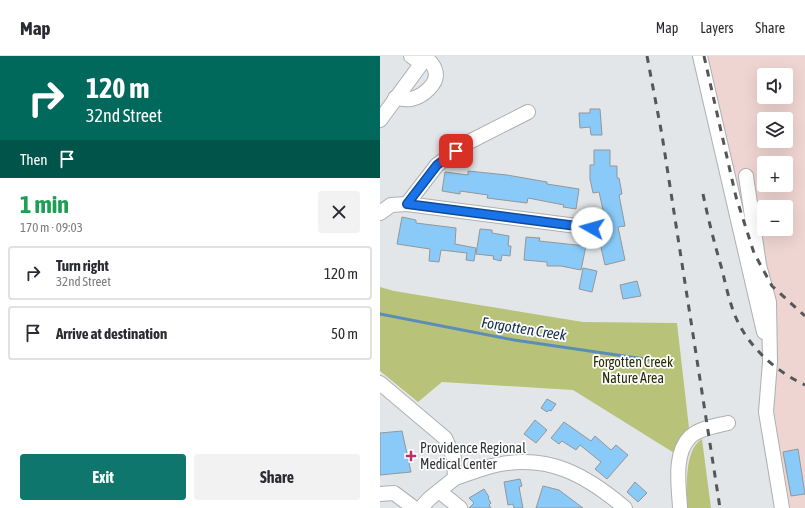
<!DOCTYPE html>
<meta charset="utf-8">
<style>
:root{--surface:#fff;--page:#f2f2f3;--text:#2b2b33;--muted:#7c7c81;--line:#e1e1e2;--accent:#0f766e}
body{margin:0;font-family:"Asap Condensed",sans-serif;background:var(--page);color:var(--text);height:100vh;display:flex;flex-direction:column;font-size:15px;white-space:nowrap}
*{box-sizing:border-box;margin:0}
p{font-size:13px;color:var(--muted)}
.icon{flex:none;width:22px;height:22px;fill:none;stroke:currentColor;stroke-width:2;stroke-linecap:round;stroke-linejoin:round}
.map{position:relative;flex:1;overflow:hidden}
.sheet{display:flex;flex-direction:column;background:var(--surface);width:380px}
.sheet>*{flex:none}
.guide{background:#00695c;color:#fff;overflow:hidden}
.buttons{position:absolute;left:377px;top:12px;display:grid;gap:8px}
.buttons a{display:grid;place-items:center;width:36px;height:36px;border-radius:4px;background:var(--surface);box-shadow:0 4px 16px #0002;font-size:20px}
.pin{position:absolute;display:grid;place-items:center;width:34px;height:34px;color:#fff;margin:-17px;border-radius:8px;box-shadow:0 2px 6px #0006}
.me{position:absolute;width:44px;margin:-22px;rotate:277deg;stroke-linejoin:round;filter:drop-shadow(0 0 3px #0008)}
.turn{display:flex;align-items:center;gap:14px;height:84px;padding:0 20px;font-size:18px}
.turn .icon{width:52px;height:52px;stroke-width:2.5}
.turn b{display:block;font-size:28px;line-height:34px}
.then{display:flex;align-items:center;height:38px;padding:0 20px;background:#0003;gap:8px;font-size:15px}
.round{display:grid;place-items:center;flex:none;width:42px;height:42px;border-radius:4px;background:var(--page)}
.summary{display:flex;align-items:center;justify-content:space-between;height:68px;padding:0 20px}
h1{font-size:24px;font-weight:700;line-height:30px;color:#1e9e55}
.action{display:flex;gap:8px;margin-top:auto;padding:8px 20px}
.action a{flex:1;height:46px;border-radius:4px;background:var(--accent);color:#fff;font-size:16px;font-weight:700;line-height:46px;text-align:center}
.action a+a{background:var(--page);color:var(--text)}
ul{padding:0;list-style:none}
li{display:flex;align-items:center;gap:12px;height:54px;margin:0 8px 6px;padding:0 12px;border:2px solid var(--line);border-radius:4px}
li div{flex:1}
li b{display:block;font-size:15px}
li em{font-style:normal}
header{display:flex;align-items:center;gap:24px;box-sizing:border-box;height:56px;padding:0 20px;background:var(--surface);border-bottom:1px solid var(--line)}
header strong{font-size:19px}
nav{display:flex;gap:22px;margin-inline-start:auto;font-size:14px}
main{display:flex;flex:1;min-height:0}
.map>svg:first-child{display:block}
.industrial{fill:#efd5d1;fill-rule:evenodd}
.green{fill:#b8c379}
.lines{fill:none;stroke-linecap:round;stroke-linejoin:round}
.stream{stroke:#5c8db9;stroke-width:3}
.building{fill:#89caf8;stroke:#939799}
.minor-casing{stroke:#adb0b3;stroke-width:16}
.minor{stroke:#fff;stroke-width:14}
.rail{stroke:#545657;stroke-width:3;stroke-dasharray:7 7;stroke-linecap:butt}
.route-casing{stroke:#114b97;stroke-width:10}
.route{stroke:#1a73e8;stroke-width:7}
.poi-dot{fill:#bb316a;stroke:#fff;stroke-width:1.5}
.labels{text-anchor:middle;stroke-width:3.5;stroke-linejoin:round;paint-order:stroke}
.park-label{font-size:14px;fill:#282d05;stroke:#fff}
.poi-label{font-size:14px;fill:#323435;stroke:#fff;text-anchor:start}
.water-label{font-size:15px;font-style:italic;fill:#0f2c46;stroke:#fff}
</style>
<header>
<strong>Map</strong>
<nav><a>Map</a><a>Layers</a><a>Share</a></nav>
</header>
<main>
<section class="sheet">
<div class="guide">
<div class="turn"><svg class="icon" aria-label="right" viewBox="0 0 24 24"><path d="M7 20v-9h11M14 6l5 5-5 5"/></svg><div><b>120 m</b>32nd Street</div></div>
<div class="then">Then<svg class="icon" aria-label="arrive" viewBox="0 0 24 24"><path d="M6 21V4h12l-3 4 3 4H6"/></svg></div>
</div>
<div class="summary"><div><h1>1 min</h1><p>170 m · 09:03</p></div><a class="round"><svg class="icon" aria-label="close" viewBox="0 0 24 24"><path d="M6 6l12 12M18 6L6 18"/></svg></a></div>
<ul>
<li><svg class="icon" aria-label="right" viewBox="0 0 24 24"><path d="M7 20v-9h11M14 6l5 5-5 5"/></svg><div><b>Turn right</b><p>32nd Street</p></div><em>120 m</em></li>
<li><svg class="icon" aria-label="arrive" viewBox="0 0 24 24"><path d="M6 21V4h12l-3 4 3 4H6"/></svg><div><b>Arrive at destination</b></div><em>50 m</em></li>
</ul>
<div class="action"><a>Exit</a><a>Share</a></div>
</section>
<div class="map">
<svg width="425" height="452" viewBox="0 0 425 452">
<rect width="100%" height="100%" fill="#e2e6e9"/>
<!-- industrial -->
<path class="industrial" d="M317,0H425V452H399L388,317ZM384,19H406V41H384ZM384,63H406V85H384ZM384,107H406V129H384ZM384,151H406V173H384Z"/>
<!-- green -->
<g class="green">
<polygon points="0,231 14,235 203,266 297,267 310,381 299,400 193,334 62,326 38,346 0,315"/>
<path d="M322,383L331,452H306C308,432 303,395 322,383Z"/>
</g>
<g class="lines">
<!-- stream -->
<polyline class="stream" points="0,258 134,284 285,306"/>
</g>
<!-- building -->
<g class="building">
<polygon points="210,53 220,53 222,79 211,79 210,71 200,72 199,57 210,57"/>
<polygon points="214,94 230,94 230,110 237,110 237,122 239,122 242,138 239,139 245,170 238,171 245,204 225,209 218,178 220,173 217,159 224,158 219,136 213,137 210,123 210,109 214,109"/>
<polygon points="88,115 127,119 167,126 167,128 199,133 196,153 183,151 184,149 148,142 147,147 107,142 108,139 80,135 80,138 62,135 65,116 88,119"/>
<polygon points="22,161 36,164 36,167 76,172 75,188 96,192 94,205 86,204 87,197 61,194 59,206 49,205 50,193 17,188"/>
<polygon points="100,173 112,174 112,177 129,180 128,190 131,190 130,200 122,199 121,205 113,203 114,200 96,198"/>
<polygon points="146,181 160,182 159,185 206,190 201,214 181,210 167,210 167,206 144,204"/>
<polygon points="203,212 217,215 212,236 199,233"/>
<polygon points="257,225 261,240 243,243 240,229"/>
<polygon points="167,343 176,348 171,355 169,354 167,356 161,352"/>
<polygon points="155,364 167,374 156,387 144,378"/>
<polygon points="184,366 211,385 215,380 231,394 236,389 248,399 227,423 215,413 221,406 200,389 196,394 182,385 179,388 171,382"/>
<polygon points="22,375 31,416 0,419 0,377"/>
<polygon points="418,393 425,438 411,440 403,396"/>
<polygon points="140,423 142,430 139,431 143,452 134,452 133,448 128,449 124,426"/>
<polygon points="255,426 267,437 258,446 247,436"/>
<polygon points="163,430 179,434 203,452 156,452"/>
<polygon points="104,433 109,441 108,442 111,447 109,449 111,452 89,452 94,447 89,442"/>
</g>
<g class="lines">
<defs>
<g id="minor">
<polyline points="31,0 41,7"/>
<polyline points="320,0 384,276"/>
<path d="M15,42C20,43 25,44 31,43C42,41 60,27 55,14C54,9 49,5 46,1"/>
<polyline points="0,64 47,0"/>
<polyline points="366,120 379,209 389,246 390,306 386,356 402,452"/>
<polyline points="27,148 57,109 85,88 148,56"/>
<polyline points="0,157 11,149 27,148 212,172"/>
<path d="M0,327L65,382L74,402L75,422C88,418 102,412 116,409C169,398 206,419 245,452"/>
<polyline points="59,435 80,452"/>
<polyline points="0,438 14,437 34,452"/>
<polyline points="41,452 49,443 75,422"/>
<path d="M300,452C299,430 293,398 310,381C319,372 336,370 348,367"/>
</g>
</defs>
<!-- minor casing -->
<use href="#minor" class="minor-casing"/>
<!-- minor -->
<use href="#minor" class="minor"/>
<!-- rail -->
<g class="rail">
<polyline points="267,0 282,79 340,452"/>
<polyline points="324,0 356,141 374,197 392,230 425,260"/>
<path d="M323,138C328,162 334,186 341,210C345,225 348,241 354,257C366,289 395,315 425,329"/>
</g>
</g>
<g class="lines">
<defs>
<polyline id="route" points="76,95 57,109 27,148 212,172"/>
</defs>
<!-- route casing -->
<use href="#route" class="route-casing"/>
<!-- route -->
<use href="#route" class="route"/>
</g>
<!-- markers -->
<path class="poi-dot" d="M29 394h4v4h4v4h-4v4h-4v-4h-4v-4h4z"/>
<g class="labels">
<!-- park labels -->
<g class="park-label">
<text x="253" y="311">Forgotten Creek<tspan x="253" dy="16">Nature Area</tspan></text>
</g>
<!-- poi labels -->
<g class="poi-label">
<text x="40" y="397">Providence Regional<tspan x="40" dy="16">Medical Center</tspan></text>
</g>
<!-- water labels -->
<g class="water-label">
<text transform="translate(144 273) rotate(9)" y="5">Forgotten Creek</text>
</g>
</g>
</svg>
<div class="buttons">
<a><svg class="icon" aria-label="sound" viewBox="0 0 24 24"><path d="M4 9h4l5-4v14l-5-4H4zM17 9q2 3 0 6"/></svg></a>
<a><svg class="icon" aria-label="layers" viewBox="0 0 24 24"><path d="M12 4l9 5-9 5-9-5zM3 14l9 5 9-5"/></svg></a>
<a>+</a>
<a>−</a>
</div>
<div class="pin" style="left:76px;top:95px;background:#d93025"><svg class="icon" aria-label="arrive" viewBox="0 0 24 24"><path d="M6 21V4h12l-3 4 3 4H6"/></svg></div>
<svg class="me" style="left:212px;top:172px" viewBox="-20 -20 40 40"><circle r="19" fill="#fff"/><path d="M0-13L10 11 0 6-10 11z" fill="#1a73e8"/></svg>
</div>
</main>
